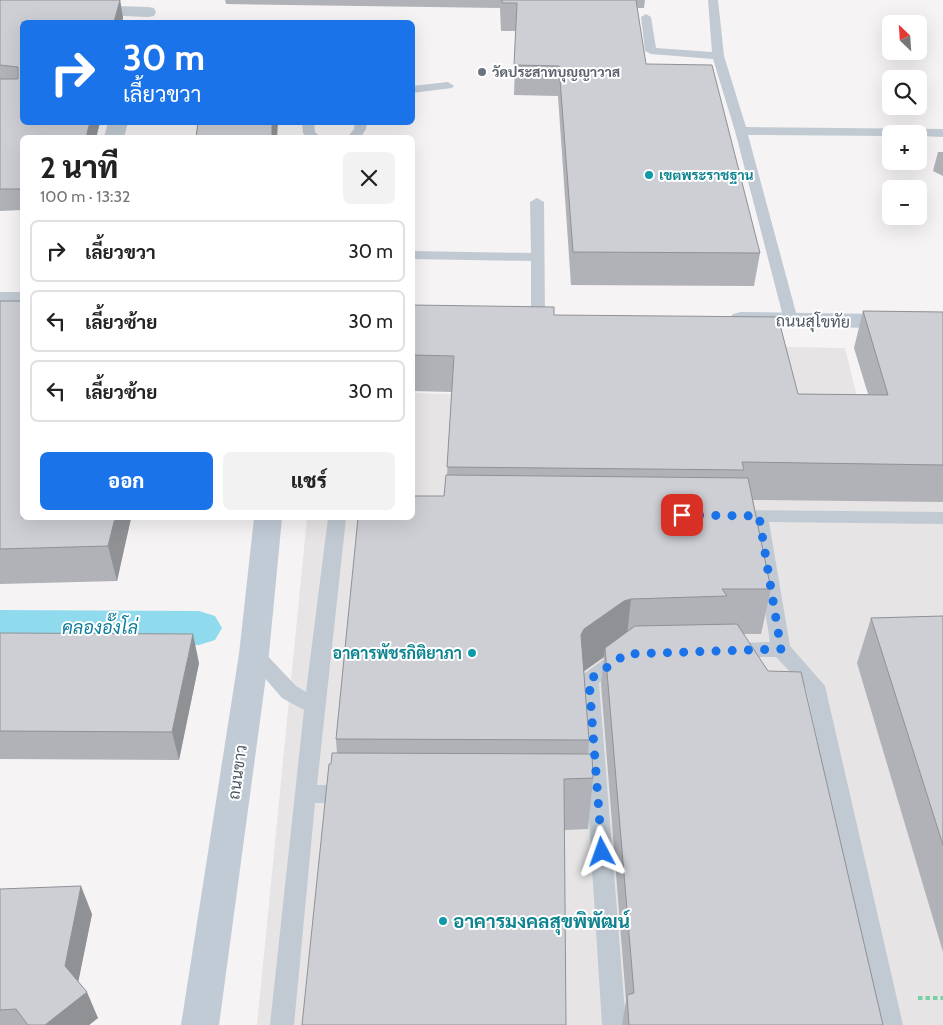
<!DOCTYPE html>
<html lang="th">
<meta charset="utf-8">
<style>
:root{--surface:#fff;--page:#f2f2f2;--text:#222;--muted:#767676;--line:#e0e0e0;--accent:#1a73e8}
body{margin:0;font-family:Cabin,Sarabun,sans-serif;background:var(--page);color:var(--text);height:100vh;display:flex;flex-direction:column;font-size:19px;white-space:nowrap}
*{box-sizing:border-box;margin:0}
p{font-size:16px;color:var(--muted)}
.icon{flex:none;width:28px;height:28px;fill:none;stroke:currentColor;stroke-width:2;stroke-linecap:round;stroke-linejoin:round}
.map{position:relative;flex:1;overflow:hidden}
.drawer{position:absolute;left:20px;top:135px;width:395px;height:385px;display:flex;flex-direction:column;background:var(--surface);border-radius:8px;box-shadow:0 5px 20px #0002}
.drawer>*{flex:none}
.banner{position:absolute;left:20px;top:20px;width:395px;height:105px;border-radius:8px;box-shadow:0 5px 20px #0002;background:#1a73e8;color:#fff;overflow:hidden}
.needle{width:32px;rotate:335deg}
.controls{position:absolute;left:882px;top:15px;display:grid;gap:10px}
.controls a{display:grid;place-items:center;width:45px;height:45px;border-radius:8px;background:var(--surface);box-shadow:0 5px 20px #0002;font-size:25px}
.pin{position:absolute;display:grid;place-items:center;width:42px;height:42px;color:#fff;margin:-21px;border-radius:10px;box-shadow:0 2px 8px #0006}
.me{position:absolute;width:55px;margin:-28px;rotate:356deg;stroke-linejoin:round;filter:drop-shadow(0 0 4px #0008)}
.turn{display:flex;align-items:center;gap:18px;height:105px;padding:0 20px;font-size:22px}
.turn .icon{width:65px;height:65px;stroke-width:2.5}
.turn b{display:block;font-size:35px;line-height:42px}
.round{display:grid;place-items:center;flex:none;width:52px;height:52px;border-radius:8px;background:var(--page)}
.headline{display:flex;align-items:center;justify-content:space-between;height:85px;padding:0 20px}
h1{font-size:30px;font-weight:800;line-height:38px}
.cta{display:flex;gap:10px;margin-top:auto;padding:10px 20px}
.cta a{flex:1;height:58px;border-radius:8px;background:var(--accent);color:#fff;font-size:20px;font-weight:800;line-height:58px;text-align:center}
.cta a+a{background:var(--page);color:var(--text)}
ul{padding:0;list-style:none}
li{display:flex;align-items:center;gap:15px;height:62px;margin:0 10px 8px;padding:0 10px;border:2px solid var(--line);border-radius:8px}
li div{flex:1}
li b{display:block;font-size:19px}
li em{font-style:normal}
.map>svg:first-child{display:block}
.education{fill:#e6e4e5}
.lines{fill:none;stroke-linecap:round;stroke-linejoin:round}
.canal{fill:#90daee;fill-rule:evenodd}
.path{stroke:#7ad0a6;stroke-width:4;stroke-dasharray:4.5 3;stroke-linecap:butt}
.lane{fill:#c1cad2;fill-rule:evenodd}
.street{fill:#c1cad2;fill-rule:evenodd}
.secondary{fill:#c1cbd6;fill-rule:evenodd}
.wall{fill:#b0b2b7}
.shaded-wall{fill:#909195}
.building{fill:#cdcfd5;stroke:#909195}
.route{stroke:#1a73e8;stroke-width:9;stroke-dasharray:0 16.2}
.worship-dot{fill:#6b7280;stroke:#fff;stroke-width:2}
.culture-dot{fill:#0f9aa8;stroke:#fff;stroke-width:2}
.labels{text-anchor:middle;stroke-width:4;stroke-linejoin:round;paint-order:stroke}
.far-worship-label{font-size:14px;font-weight:bold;fill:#5b616d;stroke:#fff;text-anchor:start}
.far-culture-label{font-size:14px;font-weight:bold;fill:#0d838f;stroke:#fff;text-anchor:start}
.street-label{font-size:16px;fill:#4a5661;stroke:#fff}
.culture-label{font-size:16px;font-weight:bold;fill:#0d838f;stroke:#fff;text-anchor:end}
.water-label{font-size:18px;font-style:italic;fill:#0c7c9b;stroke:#fff}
.near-culture-label{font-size:19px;font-weight:bold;fill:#0d838f;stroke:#fff;text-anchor:start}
</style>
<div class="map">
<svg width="943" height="1025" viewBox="0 0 943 1025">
<rect width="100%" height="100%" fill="#f5f3f3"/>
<!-- education -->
<polygon class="education" points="554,343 845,348 859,405 943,408 943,1025 257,1025 307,518 412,518 413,393 554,397"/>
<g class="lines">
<!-- canal -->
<polygon class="canal" points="0,610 199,611 215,616 222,628 215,640 199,645 0,644"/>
<!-- path -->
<polyline class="path" points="918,998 943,998"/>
<!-- lane -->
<g class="lane">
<polygon points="708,0 718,0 724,56 746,127 943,129 943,137 919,136 919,134 891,134 891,136 748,135 798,320 796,323 786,323 784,320 735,131 713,59 651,54 645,51 641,17 646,14 651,17 656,48 712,52"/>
<polygon points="448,82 454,86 452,88 412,93 412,86"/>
<polygon points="302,122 314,122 315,132 321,138 307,138 303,133"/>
<polygon points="355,122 367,122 366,129 360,138 347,138 354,129"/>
<polygon points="537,198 544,202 545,315 543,318 533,318 531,315 531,261 412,259 412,251 531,253 530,202"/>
<polygon points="733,510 943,512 943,524 769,522 790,646 825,686 903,1025 879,1025 806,689 776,657 731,657 724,655 721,650 724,645 731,643 770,642 751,522 727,520 724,516 727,512"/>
<polygon points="328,518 346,518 317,785 349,785 357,788 360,794 357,800 349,803 315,803 294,1025 270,1025 304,710 282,698 244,654 247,649 254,647 261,649 296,686 306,692"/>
<polygon points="621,649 628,652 631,657 628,662 599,683 626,1025 602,1025 588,804 567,804 559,801 556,795 559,789 567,786 587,786 579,680 582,675 614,652"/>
</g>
<!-- street -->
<g class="street">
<polygon points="85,5 148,7 154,8 156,12 154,16 148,17 79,14 77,10 79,6"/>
<polygon points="108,122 128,122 124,138 104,138"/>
<rect x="0" y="292" width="22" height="14"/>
</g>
<!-- secondary -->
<g class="secondary">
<polygon points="741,312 943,315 943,329 741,326 733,324 729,319 733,314"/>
<polygon points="254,518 282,518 269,654 219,1025 181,1025 239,654"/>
</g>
</g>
<!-- wall -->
<g class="wall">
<polygon points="0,0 120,0 123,18 122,22 22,22 22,122 100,122 96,138 22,138 22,210 0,211"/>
<polygon points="225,0 645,0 644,8 637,8 646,64 760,253 754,286 571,285 558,96 514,95 516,31 501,31 500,8 226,4"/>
<polygon points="938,152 943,152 943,176 933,171"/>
<polygon points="0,301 131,518 117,581 0,584"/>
<polygon points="412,305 554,315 798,394 868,394 854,348 863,311 943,312 943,502 753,500 771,589 761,634 744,634 883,1025 622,1025 626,1000 601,684 604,657 584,671 589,740 588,754 593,778 588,829 565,830 331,764 337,753 336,739 444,496 447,475 452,392 412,391"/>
<polygon points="943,616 943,952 857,663 871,618"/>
<polygon points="0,633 199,663 179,760 0,759"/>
<polygon points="0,889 92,914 78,982 98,1018 89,1025 0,1025"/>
</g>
<!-- shaded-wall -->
<g class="shaded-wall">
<polygon points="120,0 123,18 122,22 114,22"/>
<polygon points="90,122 100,122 96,138 86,138"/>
<polygon points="272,122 278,122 277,138 272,138"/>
<polygon points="115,518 131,518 117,581 108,546"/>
<polygon points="631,599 626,644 605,648 604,657 580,674 581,635 584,629 624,601"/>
<polygon points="193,634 199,663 179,760 172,732"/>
<polygon points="81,886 92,914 76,993 65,966"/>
<polygon points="87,992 98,1018 89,1025 45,1025"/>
</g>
<!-- building -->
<g class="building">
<polygon points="0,0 120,0 114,22 22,22 22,122 90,122 86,138 22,138 22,189 0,189 0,79 18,79 18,67 0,65"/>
<polygon points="502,0 636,0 646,64 712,65 760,253 573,252 559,66 514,65 517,3 502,3"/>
<polygon points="198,122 272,122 272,138 196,138"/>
<polygon points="0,301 22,301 22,518 115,518 108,546 0,549"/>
<polygon points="412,305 554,307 554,315 778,317 798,394 888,395 863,311 943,312 943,465 742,462 744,470 447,467 454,356 412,355"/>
<polygon points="446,475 748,478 771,589 722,589 727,596 631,599 624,601 584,629 581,635 589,740 336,739 358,518 412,518 412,496 444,496"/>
<polygon points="943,616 943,845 871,618"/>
<polygon points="737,624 768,671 801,672 883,1025 629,1025 627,995 634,993 605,648 635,626"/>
<polygon points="0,633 193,634 172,732 0,731"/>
<polygon points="332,753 592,754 593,778 564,779 566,1025 302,1025 329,764 331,764"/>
<polygon points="81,886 65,966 87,992 45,1025 28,1025 16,1009 0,1010 0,889"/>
</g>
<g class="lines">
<!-- route -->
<polyline class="route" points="602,852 589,680 626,654 781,649 759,516 682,515"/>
</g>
<!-- markers -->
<circle class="worship-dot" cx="482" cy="72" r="5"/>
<g class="culture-dot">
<circle cx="649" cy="175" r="5"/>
<circle cx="472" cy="653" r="5"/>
<circle cx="443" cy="921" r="5"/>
</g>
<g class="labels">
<!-- far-worship labels -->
<g class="far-worship-label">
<text x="492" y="77">วัดประสาทบุญญาวาส</text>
</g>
<!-- far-culture labels -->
<g class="far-culture-label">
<text x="659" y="180">เขตพระราชฐาน</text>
</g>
<!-- street labels -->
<g class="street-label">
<text transform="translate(813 321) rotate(1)" y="6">ถนนสุโขทัย</text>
<text transform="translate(237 772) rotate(-82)" y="6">ถนนขาว</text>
</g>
<!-- culture labels -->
<g class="culture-label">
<text x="462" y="659">อาคารพัชรกิติยาภา</text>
</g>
<!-- water labels -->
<g class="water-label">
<text x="100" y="634">คลองอั๊งโล่</text>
</g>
<!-- near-culture labels -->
<g class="near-culture-label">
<text x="453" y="928">อาคารมงคลสุขพิพัฒน์</text>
</g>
</g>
</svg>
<div class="controls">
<a><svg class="needle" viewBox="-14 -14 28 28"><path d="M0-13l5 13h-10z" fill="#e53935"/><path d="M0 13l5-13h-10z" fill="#767676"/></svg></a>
<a><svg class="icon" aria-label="search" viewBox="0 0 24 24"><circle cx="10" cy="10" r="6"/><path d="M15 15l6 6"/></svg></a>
<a>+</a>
<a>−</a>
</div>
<div class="pin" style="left:682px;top:515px;background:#d93025"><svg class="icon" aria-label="arrive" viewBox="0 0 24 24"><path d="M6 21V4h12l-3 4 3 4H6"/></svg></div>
<svg class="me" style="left:602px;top:852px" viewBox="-20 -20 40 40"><path d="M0-17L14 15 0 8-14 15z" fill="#1a73e8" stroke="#fff" stroke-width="4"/></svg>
<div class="banner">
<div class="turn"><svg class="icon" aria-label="right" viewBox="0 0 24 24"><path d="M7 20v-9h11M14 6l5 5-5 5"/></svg><div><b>30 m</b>เลี้ยวขวา</div></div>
</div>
<section class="drawer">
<div class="headline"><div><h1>2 นาที</h1><p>100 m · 13:32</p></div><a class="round"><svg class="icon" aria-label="close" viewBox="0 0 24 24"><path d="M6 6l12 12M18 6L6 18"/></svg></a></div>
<ul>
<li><svg class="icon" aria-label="right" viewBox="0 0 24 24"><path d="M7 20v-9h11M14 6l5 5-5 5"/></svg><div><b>เลี้ยวขวา</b></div><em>30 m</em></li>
<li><svg class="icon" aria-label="left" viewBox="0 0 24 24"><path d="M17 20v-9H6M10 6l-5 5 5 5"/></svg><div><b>เลี้ยวซ้าย</b></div><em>30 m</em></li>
<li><svg class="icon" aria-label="left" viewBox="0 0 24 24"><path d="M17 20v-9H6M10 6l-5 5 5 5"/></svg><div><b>เลี้ยวซ้าย</b></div><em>30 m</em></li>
</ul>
<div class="cta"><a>ออก</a><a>แชร์</a></div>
</section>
</div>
